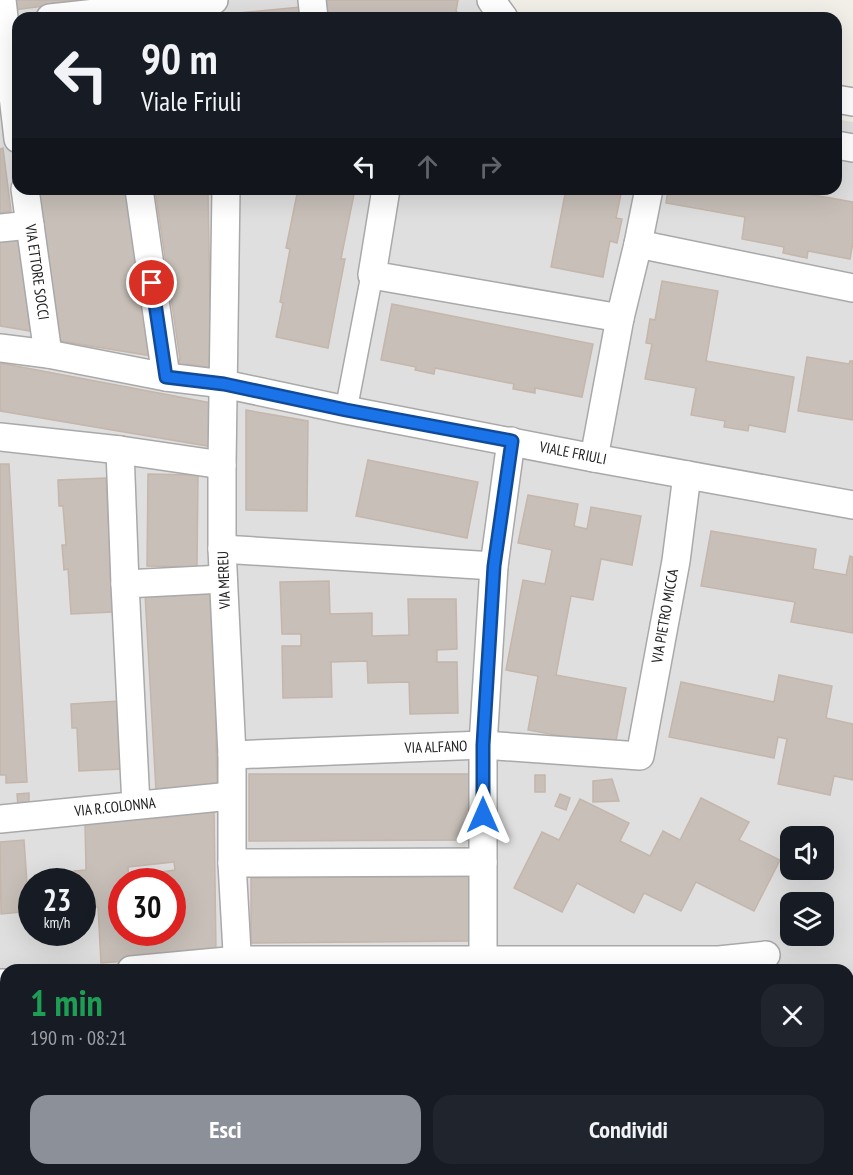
<!DOCTYPE html>
<html lang="it">
<meta charset="utf-8">
<style>
:root{--surface:#171b24;--page:#20242c;--text:#f1f3f6;--muted:#9ea1a6;--accent:#8c9099}
body{margin:0;font-family:"PT Sans Narrow",sans-serif;background:var(--page);color:var(--text);height:100vh;display:flex;flex-direction:column;font-size:22px;white-space:nowrap}
*{box-sizing:border-box;margin:0}
p{font-size:20px;color:var(--muted)}
.icon{flex:none;width:33px;height:33px;fill:none;stroke:currentColor;stroke-width:2;stroke-linecap:round;stroke-linejoin:round}
.map{position:relative;flex:1;overflow:hidden}
.details{position:absolute;left:0px;top:964px;width:854px;height:212px;display:flex;flex-direction:column;background:var(--surface);border-radius:18px 18px 0 0;box-shadow:0 6px 24px #0002}
.details>*{flex:none}
.hud{position:absolute;left:12px;top:12px;width:830px;height:183px;border-radius:18px;box-shadow:0 6px 24px #0002;background:#171b24;color:var(--text);overflow:hidden}
.tools{position:absolute;left:780px;top:826px;display:grid;gap:12px}
.tools a{display:grid;place-items:center;width:54px;height:54px;border-radius:12px;background:var(--surface);box-shadow:0 6px 24px #0002;font-size:30px}
.speed{position:absolute;left:18px;top:868px;display:flex;gap:12px;font-size:30px;font-weight:700;text-align:center}
.speed>*{display:grid;place-content:center;width:78px;height:78px;border-radius:50%;background:var(--surface);box-shadow:0 6px 24px #0002;line-height:1}
.speed small{font-size:15px;font-weight:400}
.speed .limit{border:9px solid #d22;background:#fff;color:#111}
.pin{position:absolute;display:grid;place-items:center;width:51px;height:51px;color:#fff;margin:-26px;border:3px solid #fff;border-radius:50%;box-shadow:0 2px 6px #0007}
.me{position:absolute;width:66px;margin:-33px;rotate:0deg;stroke-linejoin:round;filter:drop-shadow(0 0 4px #0008)}
.turn{display:flex;align-items:center;gap:21px;height:126px;padding:0 30px;font-size:27px}
.turn .icon{width:78px;height:78px;stroke-width:2.5}
.turn b{display:block;font-size:42px;line-height:51px}
.lanes{display:flex;align-items:center;height:57px;padding:0 30px;background:#0003;justify-content:center;gap:30px;direction:ltr}
.lanes .off{opacity:.35}
.round{display:grid;place-items:center;flex:none;width:63px;height:63px;border-radius:18px;background:var(--page)}
.summary{display:flex;align-items:center;justify-content:space-between;height:102px;padding:0 30px}
h1{font-size:36px;font-weight:700;line-height:45px;color:#1e9e55}
.cta{display:flex;gap:12px;margin-top:auto;padding:12px 30px}
.cta a{flex:1;height:69px;border-radius:18px;background:var(--accent);color:#fff;font-size:24px;font-weight:700;line-height:69px;text-align:center}
.cta a+a{background:var(--page);color:var(--text)}
.map>svg:first-child{display:block}
.residential{fill:#e0dfdf;fill-rule:evenodd}
.building{fill:#c7bfb8;stroke:#c4b6ab;stroke-width:1.5;fill-rule:evenodd}
.lines{fill:none;stroke-linecap:round;stroke-linejoin:round}
.pedestrian-casing{stroke:#a9a9a9;stroke-width:24}
.minor-casing{stroke:#a9a9a9;stroke-width:30}
.pedestrian{stroke:#fff;stroke-width:21}
.minor{stroke:#fff;stroke-width:27}
.route-casing{stroke:#114b97;stroke-width:15}
.route{stroke:#1a73e8;stroke-width:10}
.labels{text-anchor:middle;stroke-width:5;stroke-linejoin:round;paint-order:stroke}
.street-label{font-size:15px;fill:#222;stroke:#fff}
</style>
<div class="map">
<svg width="853" height="1175" viewBox="0 0 853 1175">
<rect width="100%" height="100%" fill="#f2efe9"/>
<!-- residential -->
<path class="residential" d="M0,0H504L516,11L521,18H18V189H836V119L853,122V1175H0ZM790,837H824V870H790ZM32,882H82V933H32ZM122,882H172V933H122ZM790,903H824V936H790ZM6,970H848V1170H6Z"/>
<!-- building -->
<g class="building">
<polygon points="13,0 91,0 14,10"/>
<polygon points="326,0 458,0 456,11 463,18 328,18"/>
<polygon points="300,7 301,18 229,18 228,14"/>
<polygon points="3,148 11,211 0,213 0,149"/>
<polygon points="38,189 125,189 152,356 60,341"/>
<polygon points="155,189 208,189 211,362 213,370 207,370 206,367 186,364 181,366 178,363 180,359"/>
<polygon points="298,189 355,189 341,259 345,259 328,348 276,337 283,303 280,302 290,249 286,248"/>
<polygon points="566,189 622,189 616,218 622,219 617,243 610,241 603,277 551,267"/>
<polygon points="668,189 780,189 853,202 853,242 850,259 808,251 807,258 783,253 784,247 742,239 745,217 666,203"/>
<polygon points="19,240 30,331 0,326 0,242"/>
<polygon points="662,281 718,291 706,361 794,377 785,432 749,425 748,431 724,427 725,421 691,415 696,388 645,379 652,344 646,343 650,319 655,320"/>
<polygon points="392,304 593,344 582,397 535,388 535,393 513,389 514,384 435,368 434,374 415,370 416,367 381,360"/>
<polygon points="807,357 849,364 850,361 853,361 853,420 798,411"/>
<polygon points="0,363 211,403 213,447 0,411"/>
<polygon points="246,410 308,421 307,511 246,510"/>
<polygon points="368,460 478,482 467,538 356,516"/>
<polygon points="0,464 9,464 27,782 6,783 6,775 0,775"/>
<polygon points="148,474 198,475 197,567 147,566"/>
<polygon points="106,478 113,612 71,614 68,569 64,570 62,545 66,545 63,506 59,506 58,480"/>
<polygon points="528,495 578,504 574,526 587,529 591,507 641,516 632,565 601,559 593,600 571,596 556,675 626,688 615,746 528,730 538,676 506,670 523,580 545,584 552,550 518,543"/>
<polygon points="711,531 816,549 813,569 846,575 850,556 853,557 853,633 791,622 795,602 701,586"/>
<polygon points="329,581 330,614 372,613 372,636 409,635 408,599 456,599 457,649 437,650 437,662 457,662 458,713 410,714 409,682 368,683 367,661 331,662 332,697 283,698 282,646 301,646 301,634 282,634 280,582"/>
<polygon points="213,593 217,785 156,791 145,594"/>
<polygon points="779,675 832,686 826,718 853,724 853,780 834,776 830,795 778,784 787,739 778,737 774,758 669,737 681,682 774,702"/>
<polygon points="119,701 123,769 79,771 77,728 72,728 71,704"/>
<polygon points="249,774 473,774 473,840 249,841"/>
<rect x="535" y="775" width="10" height="17"/>
<polygon points="612,779 619,801 593,802 593,781"/>
<polygon points="29,793 29,805 18,806 17,794"/>
<polygon points="560,794 570,798 566,810 555,806"/>
<polygon points="701,798 749,822 739,840 780,860 754,911 696,882 681,911 644,893 634,913 577,883 562,912 514,888 542,832 559,840 580,799 629,823 620,841 650,856 663,831 680,840"/>
<path d="M214,811L216,951L178,957L101,963L98,907H82V882H75L74,871L86,870L85,824ZM174,862L175,870L161,872V882H172V933H122V882H129L128,867Z"/>
<polygon points="24,840 27,883 32,883 32,911 1,914 0,842"/>
<polygon points="471,876 471,941 251,943 251,878"/>
<polygon points="0,998 6,998 6,1170 47,1170 47,1175 0,1175"/>
<polygon points="848,1129 853,1130 853,1175 821,1175 822,1170 848,1170"/>
<polygon points="80,1170 176,1170 175,1175 79,1175"/>
<polygon points="243,1170 353,1170 364,1175 243,1175"/>
<polygon points="452,1170 548,1170 547,1175 463,1175"/>
<polygon points="640,1170 706,1170 704,1175 639,1175"/>
</g>
<g class="lines">
<defs>
<polyline id="pedestrian" points="346,410 372,275"/>
<g id="minor">
<polyline points="2,0 18,139"/>
<polyline points="312,0 314,18"/>
<polyline points="491,0 504,18"/>
<polyline points="50,18 214,0"/>
<polyline points="836,99 853,102"/>
<polyline points="836,145 853,148"/>
<polyline points="25,189 48,354"/>
<polyline points="139,189 166,377"/>
<polyline points="226,189 222,465 222,549 232,755 232,863 238,970"/>
<polyline points="386,189 372,275 620,318"/>
<polyline points="0,228 30,225"/>
<polyline points="638,244 853,288"/>
<polyline points="0,348 48,354 166,377 224,384 346,410 594,458 853,505"/>
<polyline points="0,437 120,450 222,465"/>
<polyline points="120,450 125,584"/>
<polyline points="594,458 620,318 638,244 649,189"/>
<polyline points="222,549 494,566"/>
<polyline points="232,755 483,745 640,756 676,561 687,475"/>
<polyline points="136,805 125,584 223,579"/>
<polyline points="0,819 231,796"/>
<polyline points="232,863 483,862"/>
<polyline points="483,960 483,745 494,566 511,441"/>
<polyline points="131,970 238,960 719,960 766,955"/>
<polyline points="0,983 6,983"/>
<polyline points="411,1170 422,1175"/>
<polyline points="214,1175 215,1170"/>
<polyline points="575,1175 576,1170"/>
<polyline points="760,1175 761,1170"/>
</g>
</defs>
<!-- pedestrian casing -->
<use href="#pedestrian" class="pedestrian-casing"/>
<!-- minor casing -->
<use href="#minor" class="minor-casing"/>
<!-- pedestrian -->
<use href="#pedestrian" class="pedestrian"/>
<!-- minor -->
<use href="#minor" class="minor"/>
</g>
<g class="lines">
<defs>
<polyline id="route" points="152,283 166,377 224,384 346,410 512,441 494,566 483,745 483,815"/>
</defs>
<!-- route casing -->
<use href="#route" class="route-casing"/>
<!-- route -->
<use href="#route" class="route"/>
</g>
<g class="labels">
<!-- street labels -->
<g class="street-label">
<text transform="translate(37 272) rotate(82)" y="5">VIA ETTORE SOCCI</text>
<text transform="translate(573 453) rotate(11)" y="5">VIALE FRIULI</text>
<text transform="translate(224 580) rotate(-92)" y="5">VIA MEREU</text>
<text transform="translate(665 616) rotate(-80)" y="5">VIA PIETRO MICCA</text>
<text transform="translate(436 747) rotate(-2)" y="5">VIA ALFANO</text>
<text transform="translate(115 807) rotate(-6)" y="5">VIA R.COLONNA</text>
</g>
</g>
</svg>
<div class="tools">
<a><svg class="icon" aria-label="sound" viewBox="0 0 24 24"><path d="M4 9h4l5-4v14l-5-4H4zM17 9q2 3 0 6"/></svg></a>
<a><svg class="icon" aria-label="layers" viewBox="0 0 24 24"><path d="M12 4l9 5-9 5-9-5zM3 14l9 5 9-5"/></svg></a>
</div>
<div class="speed"><div>23<small>km/h</small></div><div class="limit">30</div></div>
<div class="pin" style="left:152px;top:283px;background:#d93025"><svg class="icon" aria-label="arrive" viewBox="0 0 24 24"><path d="M6 21V4h12l-3 4 3 4H6"/></svg></div>
<svg class="me" style="left:483px;top:815px" viewBox="-20 -20 40 40"><path d="M0-17L14 15 0 8-14 15z" fill="#1a73e8" stroke="#fff" stroke-width="4"/></svg>
<div class="hud">
<div class="turn"><svg class="icon" aria-label="left" viewBox="0 0 24 24"><path d="M17 20v-9H6M10 6l-5 5 5 5"/></svg><div><b>90 m</b>Viale Friuli</div></div>
<div class="lanes"><svg class="icon" aria-label="left" viewBox="0 0 24 24"><path d="M17 20v-9H6M10 6l-5 5 5 5"/></svg><svg class="icon off" aria-label="ahead" viewBox="0 0 24 24"><path d="M12 20V5M6 11l6-6 6 6"/></svg><svg class="icon off" aria-label="right" viewBox="0 0 24 24"><path d="M7 20v-9h11M14 6l5 5-5 5"/></svg></div>
</div>
<section class="details">
<div class="summary"><div><h1>1 min</h1><p>190 m · 08:21</p></div><a class="round"><svg class="icon" aria-label="close" viewBox="0 0 24 24"><path d="M6 6l12 12M18 6L6 18"/></svg></a></div>
<div class="cta"><a>Esci</a><a>Condividi</a></div>
</section>
</div>
